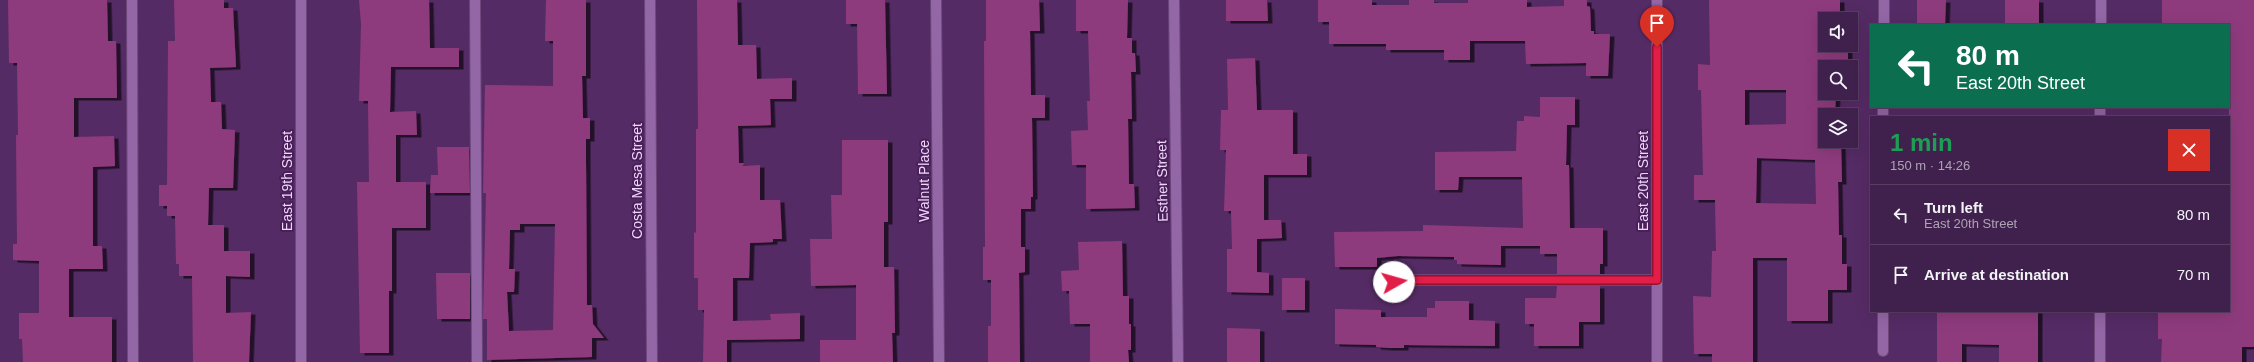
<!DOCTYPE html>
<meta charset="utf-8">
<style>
:root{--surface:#40204c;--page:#472853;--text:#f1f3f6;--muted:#aea3b5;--line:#593e64}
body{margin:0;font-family:Helvetica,sans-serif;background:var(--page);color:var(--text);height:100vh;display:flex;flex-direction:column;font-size:15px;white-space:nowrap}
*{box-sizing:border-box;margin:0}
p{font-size:13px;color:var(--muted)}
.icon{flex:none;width:22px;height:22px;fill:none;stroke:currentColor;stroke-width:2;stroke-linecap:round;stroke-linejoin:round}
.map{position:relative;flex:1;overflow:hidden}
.panel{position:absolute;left:1870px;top:116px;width:360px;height:196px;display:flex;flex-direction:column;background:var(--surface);border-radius:0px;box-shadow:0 4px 16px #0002,0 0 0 1px var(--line)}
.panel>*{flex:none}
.hud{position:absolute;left:1870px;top:24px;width:360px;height:84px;border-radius:0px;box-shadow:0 4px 16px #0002,0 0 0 1px var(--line);background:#0b6e4f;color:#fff;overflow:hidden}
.fabs{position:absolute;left:1818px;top:12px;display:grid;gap:8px}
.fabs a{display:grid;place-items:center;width:40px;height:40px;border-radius:0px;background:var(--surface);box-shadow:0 4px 16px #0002,0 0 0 1px var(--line);font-size:20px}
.pin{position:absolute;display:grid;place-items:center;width:34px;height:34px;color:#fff;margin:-41px -17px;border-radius:50% 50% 50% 0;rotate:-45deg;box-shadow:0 0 4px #0007}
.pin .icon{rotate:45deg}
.me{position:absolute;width:44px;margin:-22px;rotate:83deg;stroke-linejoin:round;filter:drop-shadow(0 0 3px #0008)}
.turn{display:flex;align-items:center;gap:14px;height:84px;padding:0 20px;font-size:18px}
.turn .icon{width:52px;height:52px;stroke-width:2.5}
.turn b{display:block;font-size:28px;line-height:34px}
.round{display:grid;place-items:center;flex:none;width:42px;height:42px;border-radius:0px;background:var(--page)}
.summary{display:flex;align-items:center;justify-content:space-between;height:68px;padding:0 20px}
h1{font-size:24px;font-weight:800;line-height:30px;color:#1e9e55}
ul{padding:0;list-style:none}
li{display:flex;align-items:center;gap:12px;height:60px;padding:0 20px;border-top:1px solid var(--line)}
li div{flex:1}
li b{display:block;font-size:15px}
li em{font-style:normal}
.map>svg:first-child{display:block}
.building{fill:#8e3a7d;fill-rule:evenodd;filter:url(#shadow)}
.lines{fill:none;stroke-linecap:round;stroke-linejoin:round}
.lane-casing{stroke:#6d477a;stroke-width:12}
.street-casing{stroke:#6d477a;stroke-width:12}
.secondary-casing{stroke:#6d477a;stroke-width:12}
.lane{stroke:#9366a5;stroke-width:10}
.street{stroke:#9366a5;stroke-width:10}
.secondary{stroke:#9366a5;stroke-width:10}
.route-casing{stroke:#92132f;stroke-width:10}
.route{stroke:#e11d48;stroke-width:7}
.labels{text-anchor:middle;stroke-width:4;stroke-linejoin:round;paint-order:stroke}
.street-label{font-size:14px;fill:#efd6f9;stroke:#4a205a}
</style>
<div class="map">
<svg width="2254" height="362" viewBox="0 0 2254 362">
<defs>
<filter id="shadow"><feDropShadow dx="4.5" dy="2.5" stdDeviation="0" flood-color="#0009"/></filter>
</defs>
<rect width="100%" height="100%" fill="#552b65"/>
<!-- building -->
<g class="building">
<polygon points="8,0 107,0 108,41 116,41 117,98 74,98 74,137 114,136 115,166 93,167 93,246 102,246 103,269 69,269 69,317 112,317 112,362 23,362 22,339 19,339 19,313 39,313 39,261 13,260 13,244 17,244 16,135 18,135 17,63 9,63"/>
<polygon points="174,0 224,0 224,8 233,8 236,67 210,68 211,102 221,102 222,129 235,130 233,188 209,188 208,225 224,225 224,251 250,251 250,277 226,276 226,313 251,312 249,362 193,362 192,276 179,276 179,264 176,264 175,216 167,216 167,206 159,206 159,185 167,185 168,41 175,41"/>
<polygon points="359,0 429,0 430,48 459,48 459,67 391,67 390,112 416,111 417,135 396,135 396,182 426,182 426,228 392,228 392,291 389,291 389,353 360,353 357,182 369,182 368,101 359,101 361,24"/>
<path d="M546,0H586V76H582L583,118H590V139H586V162L587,305H592L593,324L604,338H592V357L487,360V319H483L486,193H483L485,85L553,86V41H545ZM520,224H555L553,330L509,331L507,292H514L515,269H509L510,230H520Z"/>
<polygon points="697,0 737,0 738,45 756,45 757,79 792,78 792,99 770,99 771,125 738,126 739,163 744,163 743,166 760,165 760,200 780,200 782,239 773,239 773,242 750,243 749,278 733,278 733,321 771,320 770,314 800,313 800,339 727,340 727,362 703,362 704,310 698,310 698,278 694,278 694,232 696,233 696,129 698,129"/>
<polygon points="846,0 885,0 887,94 858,94 857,24 846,24"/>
<polygon points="986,0 1039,0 1040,31 1030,31 1031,95 1045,95 1045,118 1032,118 1033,197 1031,197 1031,209 1021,209 1021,247 1025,247 1025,272 1019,273 1020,362 988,362 988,326 991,326 991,280 983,280 983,247 985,247 984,41 986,41"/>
<polygon points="1076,0 1128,0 1127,38 1132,38 1132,53 1135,53 1136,72 1131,72 1132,119 1128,119 1129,184 1134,184 1135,208 1086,209 1086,165 1072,165 1071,131 1088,130 1087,101 1090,101 1088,31 1076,31"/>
<polygon points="1226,0 1267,0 1268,21 1226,21"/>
<polygon points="1318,0 1372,0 1372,5 1409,5 1409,0 1434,0 1434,3 1468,3 1468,0 1527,0 1527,7 1564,6 1564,0 1587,0 1587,6 1590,7 1591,31 1594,31 1594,34 1610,34 1608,76 1586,76 1586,63 1526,64 1525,41 1470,41 1470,60 1444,60 1444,50 1386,50 1386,44 1329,44 1329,22 1318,22"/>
<path d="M1709,0H1840V19H1825V45H1841V48H1848V67H1825V93H1836L1835,115H1825V141H1841L1842,182H1838L1839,235H1842V264H1847V290H1828V321H1787V258H1753V362H1712V354H1694L1693,296L1711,297L1712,251H1716L1715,200H1694V175H1703L1701,90H1698V64L1710,65ZM1745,90H1786V124L1745,125ZM1757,158L1815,160L1816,204L1756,203Z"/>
<polygon points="1917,0 1946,0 1945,25 1917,25"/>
<rect x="2005" y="0" width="34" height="25"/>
<polygon points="2162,0 2254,0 2254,347 2242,347 2242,362 2161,362 2162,339 2158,339 2158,311 2229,311 2229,25 2162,25"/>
<polygon points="1255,58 1257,110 1293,110 1293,154 1307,154 1307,175 1264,175 1264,220 1281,220 1282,238 1257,239 1257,272 1269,273 1269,293 1227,292 1227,249 1232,249 1231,211 1224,211 1226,150 1220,150 1221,110 1228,110 1227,59"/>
<polygon points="1540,97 1575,97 1575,125 1567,125 1566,165 1569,165 1570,228 1603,228 1603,264 1600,264 1600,274 1557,274 1557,254 1540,254 1540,246 1501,246 1501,265 1457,264 1457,260 1454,260 1454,257 1398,256 1377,258 1377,267 1335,267 1334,232 1423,231 1423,225 1523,228 1522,177 1459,177 1458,190 1435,190 1435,152 1516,151 1517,121 1524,121 1524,116 1540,117"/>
<polygon points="842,140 888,140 888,222 884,222 884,267 894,267 895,333 892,333 893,362 820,362 820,340 856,340 856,285 811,286 810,239 832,239 831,195 842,195"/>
<polygon points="437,147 469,147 470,193 430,193 431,175 438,175"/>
<polygon points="1122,241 1123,296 1129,296 1129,324 1131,324 1131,350 1128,350 1129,362 1090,362 1090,324 1070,324 1069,291 1062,291 1061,271 1079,270 1078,242"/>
<polygon points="436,273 470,273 470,319 437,319"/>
<rect x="1282" y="278" width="23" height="32"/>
<polygon points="1557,286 1600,286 1600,322 1579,322 1579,346 1534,346 1534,324 1525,324 1525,298 1556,298"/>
<polygon points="1435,301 1469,301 1469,320 1495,321 1495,346 1404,345 1404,348 1389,348 1376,347 1376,345 1335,344 1335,309 1381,310 1381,317 1427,317 1427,308 1435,308"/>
<polygon points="1937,311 2038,311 2038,362 1999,362 1999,345 1962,344 1962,362 1937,362"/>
<polygon points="1227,328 1260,329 1260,362 1227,362"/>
</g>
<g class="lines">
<defs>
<g id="lane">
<polyline points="132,0 133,362"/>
<polyline points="475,0 477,362"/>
<polyline points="1394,282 1411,280 1657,280"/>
</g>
<g id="street">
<polyline points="650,0 652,362"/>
<polyline points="936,0 939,362"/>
<polyline points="1174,0 1178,362"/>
<polyline points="1884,25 1884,0"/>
<polyline points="2101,25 2101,0"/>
<polyline points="1883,117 1883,107"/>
<polyline points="2100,117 2100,107"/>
<polyline points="1883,351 1883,311"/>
<polyline points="1657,362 1657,0"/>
<polyline points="2100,362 2100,311"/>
</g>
<polyline id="secondary" points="301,362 301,0"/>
</defs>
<!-- lane casing -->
<use href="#lane" class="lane-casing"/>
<!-- street casing -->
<use href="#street" class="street-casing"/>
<!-- secondary casing -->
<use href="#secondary" class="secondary-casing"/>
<!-- lane -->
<use href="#lane" class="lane"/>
<!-- street -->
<use href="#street" class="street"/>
<!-- secondary -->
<use href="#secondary" class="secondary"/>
</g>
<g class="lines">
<defs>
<polyline id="route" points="1394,282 1411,280 1657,280 1657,47"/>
</defs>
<!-- route casing -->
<use href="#route" class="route-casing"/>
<!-- route -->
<use href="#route" class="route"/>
</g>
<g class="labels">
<!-- street labels -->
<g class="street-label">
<text transform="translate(287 181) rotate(-90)" y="5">East 19th Street</text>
<text transform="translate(637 181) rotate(-90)" y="5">Costa Mesa Street</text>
<text transform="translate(924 181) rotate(-90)" y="5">Walnut Place</text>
<text transform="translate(1162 181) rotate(-91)" y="5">Esther Street</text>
<text transform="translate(1643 181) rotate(-90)" y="5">East 20th Street</text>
</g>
</g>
</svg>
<div class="fabs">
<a><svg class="icon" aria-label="sound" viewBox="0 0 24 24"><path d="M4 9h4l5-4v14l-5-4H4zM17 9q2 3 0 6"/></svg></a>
<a><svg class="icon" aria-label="search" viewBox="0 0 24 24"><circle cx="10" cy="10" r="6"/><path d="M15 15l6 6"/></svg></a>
<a><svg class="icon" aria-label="layers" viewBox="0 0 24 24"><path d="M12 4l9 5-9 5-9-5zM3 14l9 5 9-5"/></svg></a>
</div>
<div class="pin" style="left:1657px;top:47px;background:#d93025"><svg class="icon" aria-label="arrive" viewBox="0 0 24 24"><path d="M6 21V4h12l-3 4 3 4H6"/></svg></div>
<svg class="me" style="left:1394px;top:282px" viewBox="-20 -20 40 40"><circle r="19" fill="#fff"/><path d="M0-13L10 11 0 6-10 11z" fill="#e11d48"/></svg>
<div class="hud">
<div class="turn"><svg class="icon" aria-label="left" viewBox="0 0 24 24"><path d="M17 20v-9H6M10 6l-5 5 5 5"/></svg><div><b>80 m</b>East 20th Street</div></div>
</div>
<section class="panel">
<div class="summary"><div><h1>1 min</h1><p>150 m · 14:26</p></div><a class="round" style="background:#d93025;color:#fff"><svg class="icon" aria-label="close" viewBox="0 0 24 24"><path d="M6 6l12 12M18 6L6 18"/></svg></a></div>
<ul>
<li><svg class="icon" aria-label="left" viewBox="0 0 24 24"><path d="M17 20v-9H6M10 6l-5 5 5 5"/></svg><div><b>Turn left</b><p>East 20th Street</p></div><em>80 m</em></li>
<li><svg class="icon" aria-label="arrive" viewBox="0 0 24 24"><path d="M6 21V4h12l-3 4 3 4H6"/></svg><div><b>Arrive at destination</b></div><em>70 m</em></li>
</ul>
</section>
</div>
